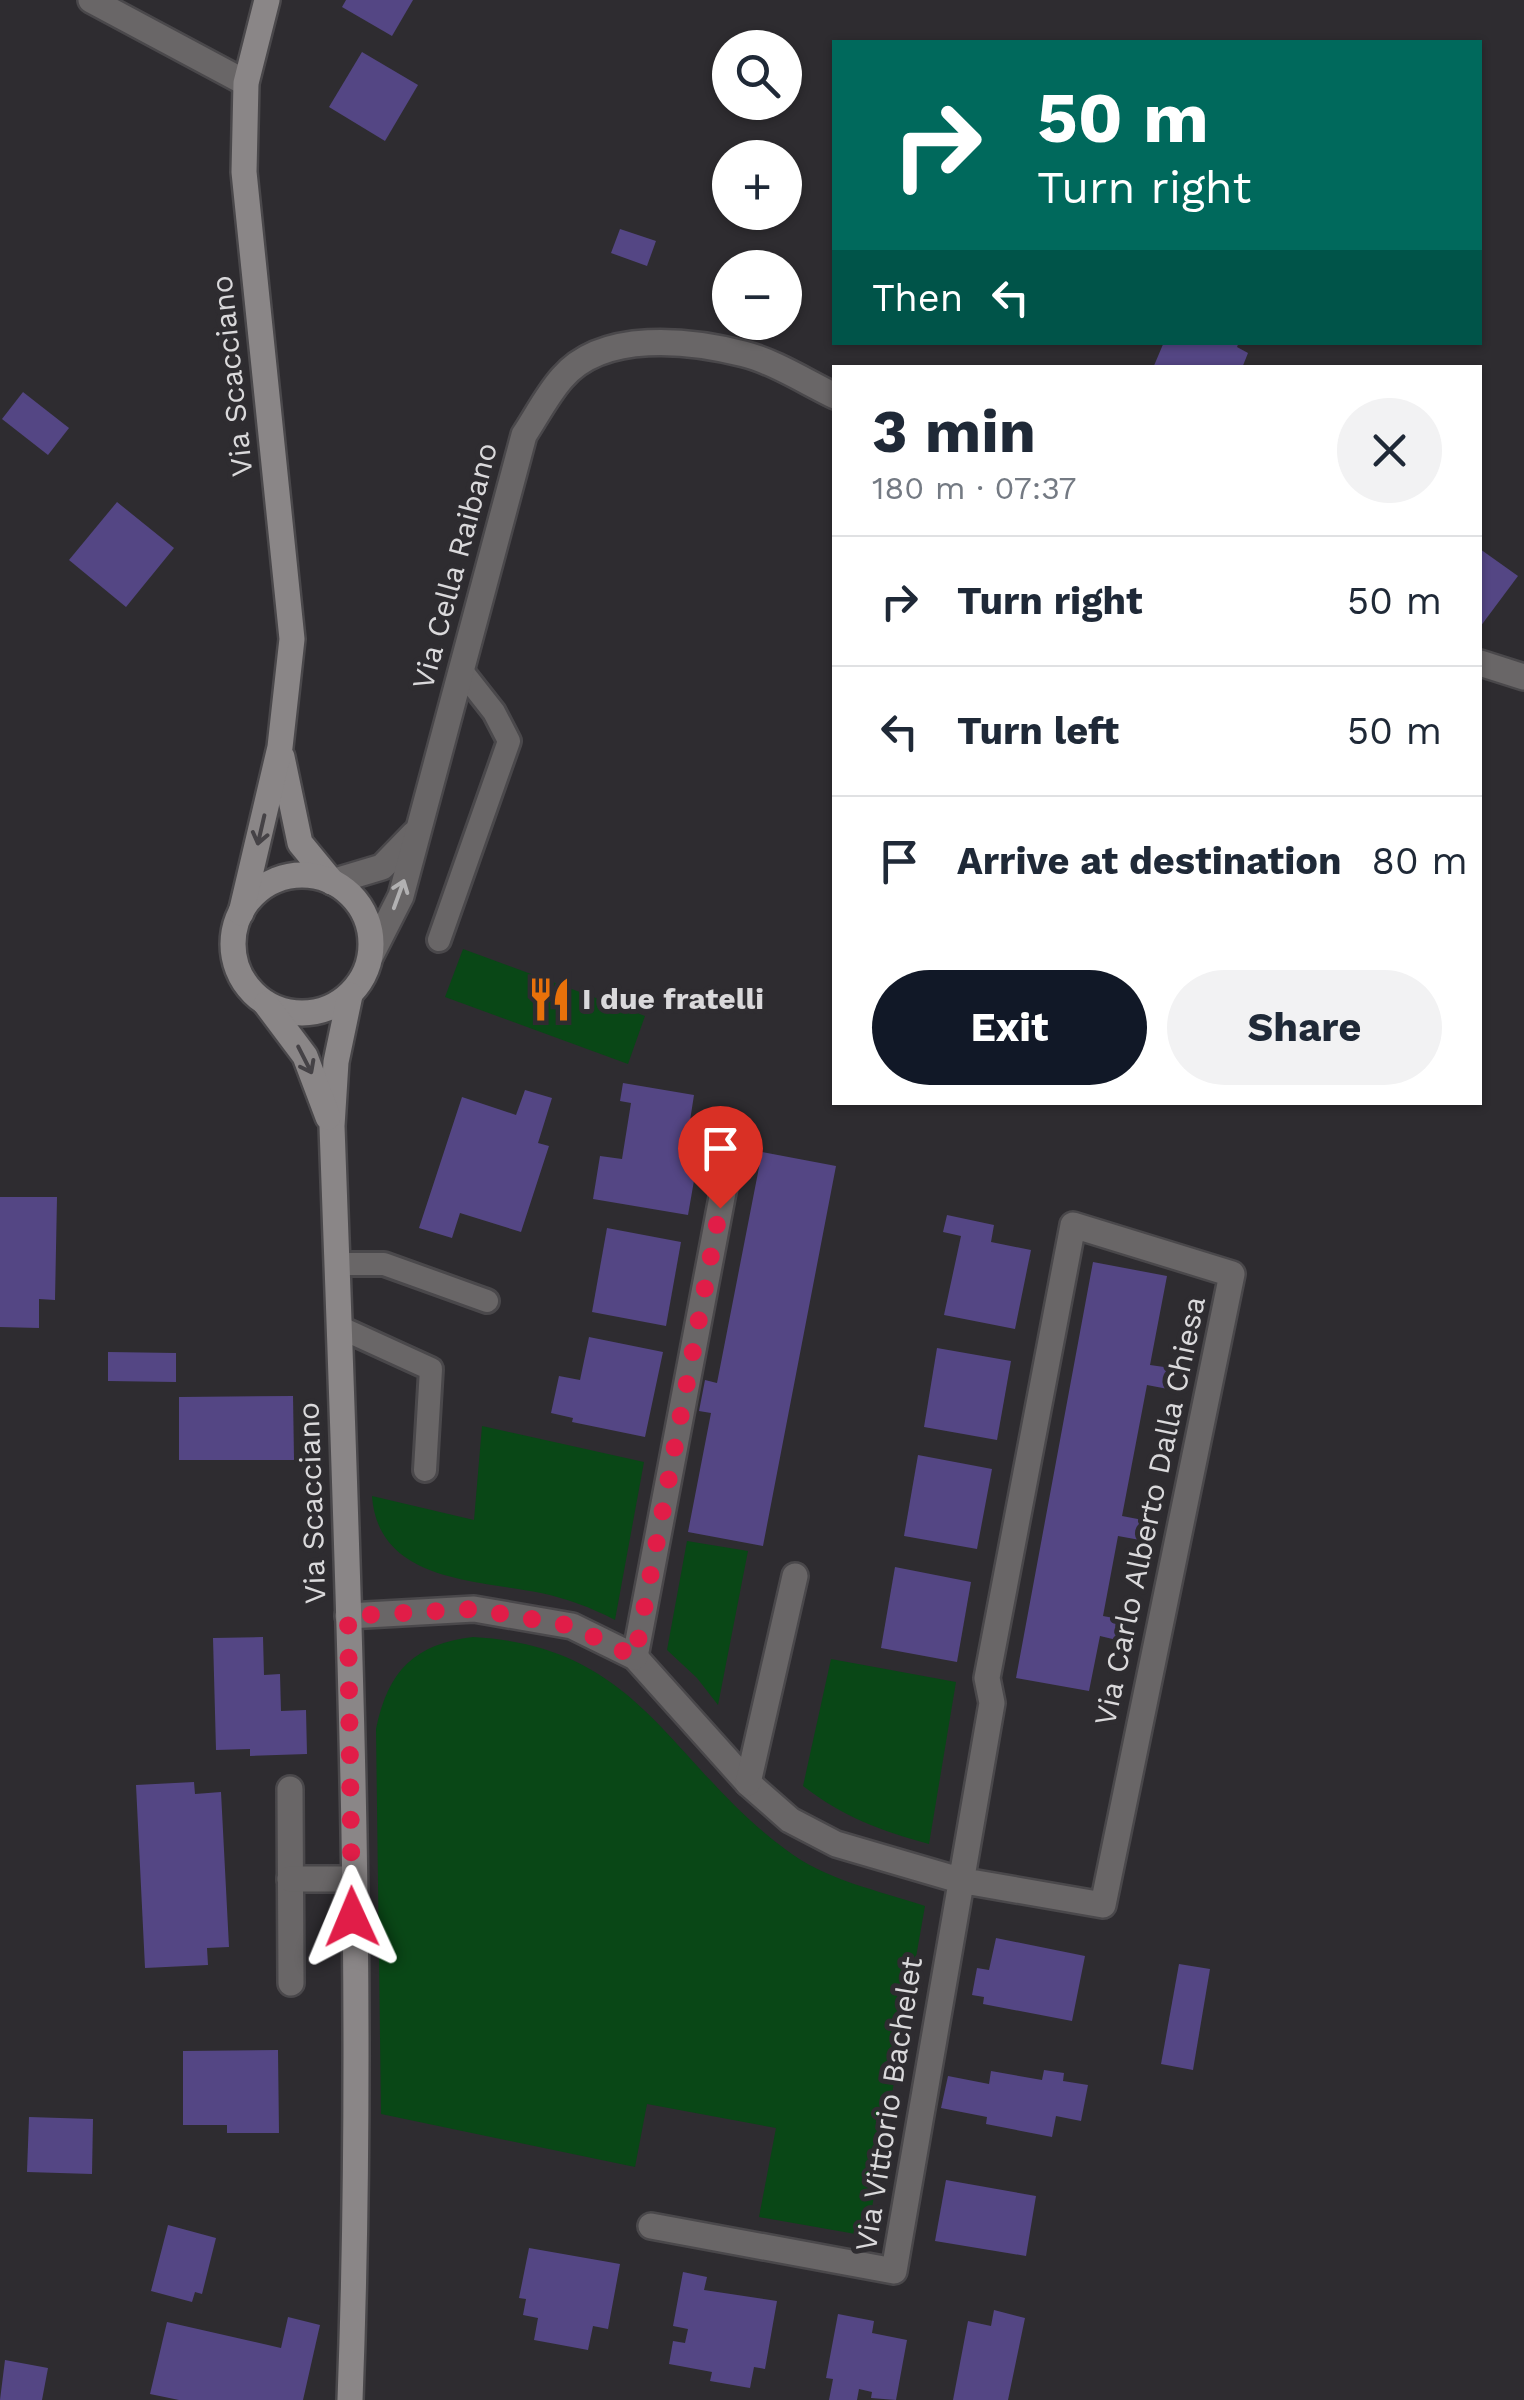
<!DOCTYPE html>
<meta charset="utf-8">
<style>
:root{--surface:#fff;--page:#f2f2f3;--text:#1f2937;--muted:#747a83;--line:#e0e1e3;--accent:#111827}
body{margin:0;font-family:"Work Sans",sans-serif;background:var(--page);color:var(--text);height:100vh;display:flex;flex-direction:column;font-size:38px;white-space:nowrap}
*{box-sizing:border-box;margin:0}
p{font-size:32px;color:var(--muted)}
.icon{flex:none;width:55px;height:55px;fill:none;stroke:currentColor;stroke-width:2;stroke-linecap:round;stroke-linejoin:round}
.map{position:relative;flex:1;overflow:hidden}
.drawer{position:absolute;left:832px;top:365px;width:650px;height:740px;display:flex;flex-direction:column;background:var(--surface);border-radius:0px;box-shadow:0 2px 8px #0004}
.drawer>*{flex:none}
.top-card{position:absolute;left:832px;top:40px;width:650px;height:305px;border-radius:0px;box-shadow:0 2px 8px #0004;background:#00695c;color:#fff;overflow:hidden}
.fabs{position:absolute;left:712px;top:30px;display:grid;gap:20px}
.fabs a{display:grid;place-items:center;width:90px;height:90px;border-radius:50%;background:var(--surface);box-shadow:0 2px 8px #0004;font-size:50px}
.pin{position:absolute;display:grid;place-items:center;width:85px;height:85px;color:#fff;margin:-102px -42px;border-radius:50% 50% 50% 0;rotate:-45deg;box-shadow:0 0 10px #0007}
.pin .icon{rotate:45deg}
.me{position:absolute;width:110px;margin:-55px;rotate:359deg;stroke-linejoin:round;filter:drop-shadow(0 0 8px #0008)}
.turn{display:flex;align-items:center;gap:35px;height:210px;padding:0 40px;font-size:45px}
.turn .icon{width:130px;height:130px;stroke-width:2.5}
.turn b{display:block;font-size:70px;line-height:85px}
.then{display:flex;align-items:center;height:95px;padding:0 40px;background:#0003;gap:20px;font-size:38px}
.round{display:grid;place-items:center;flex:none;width:105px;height:105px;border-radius:52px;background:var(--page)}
.summary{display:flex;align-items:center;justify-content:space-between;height:170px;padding:0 40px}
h1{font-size:60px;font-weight:700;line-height:75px}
.button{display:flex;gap:20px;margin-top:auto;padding:20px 40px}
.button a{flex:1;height:115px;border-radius:60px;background:var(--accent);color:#fff;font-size:40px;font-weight:700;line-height:115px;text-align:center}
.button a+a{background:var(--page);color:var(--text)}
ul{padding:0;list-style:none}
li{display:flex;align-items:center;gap:30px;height:130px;padding:0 40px;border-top:2px solid var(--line)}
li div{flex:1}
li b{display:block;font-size:38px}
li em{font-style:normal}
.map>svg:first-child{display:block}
.green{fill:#094716}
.building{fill:#544684}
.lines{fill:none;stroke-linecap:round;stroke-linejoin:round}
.lane-casing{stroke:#4a484b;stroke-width:28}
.street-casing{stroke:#4a484b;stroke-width:30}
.secondary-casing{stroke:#4a484b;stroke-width:30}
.lane{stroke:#696667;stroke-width:22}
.street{stroke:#696667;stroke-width:25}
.secondary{stroke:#8a8687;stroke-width:25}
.oneway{stroke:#454246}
.oneway2{stroke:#b2b1b2}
.route{stroke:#e11d48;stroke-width:18;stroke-dasharray:0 32.4}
.labels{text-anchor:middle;stroke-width:10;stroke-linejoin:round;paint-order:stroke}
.street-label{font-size:30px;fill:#dad9db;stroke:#2e2c30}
.poi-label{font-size:30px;font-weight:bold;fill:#dad9db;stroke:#2e2c30;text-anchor:start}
</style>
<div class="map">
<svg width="1524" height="2400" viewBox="0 0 1524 2400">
<rect width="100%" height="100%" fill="#2e2c30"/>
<!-- green -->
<g class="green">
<polygon points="463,949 645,1016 628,1064 445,997"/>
<path d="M482,1426L644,1462L615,1620C590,1607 568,1599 541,1593C480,1580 378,1583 372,1496L474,1520Z"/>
<polygon points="687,1541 748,1551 718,1705 697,1678 667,1650"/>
<path d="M473,1637C641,1646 669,1763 785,1849C825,1880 877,1890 925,1906L867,2236L759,2217L776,2128L647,2104L635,2167L381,2114L376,1729C388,1670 415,1644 473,1637Z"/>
<path d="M831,1659L956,1682L929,1844C881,1831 843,1817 803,1786Z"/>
</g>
<!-- building -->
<g class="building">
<polygon points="346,0 413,0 392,36 342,7"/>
<polygon points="362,52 418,85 385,141 329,107"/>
<polygon points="620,229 656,241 647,266 611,253"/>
<polygon points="1164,342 1239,342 1237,347 1248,353 1242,368 1153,368"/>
<polygon points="23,392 69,428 48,455 2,419"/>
<polygon points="117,502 174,548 126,607 69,560"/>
<polygon points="1480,549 1518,576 1480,627"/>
<polygon points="623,1083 694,1095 689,1127 703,1129 688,1215 593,1199 600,1156 622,1159 631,1103 620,1101"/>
<polygon points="525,1090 552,1098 538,1143 549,1146 521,1232 460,1213 452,1238 419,1228 462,1097 516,1115"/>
<polygon points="762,1152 836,1166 763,1546 688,1532 711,1413 699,1411 705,1380 717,1383"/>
<polygon points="0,1197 57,1197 55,1300 39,1299 39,1328 0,1327"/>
<polygon points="947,1215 994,1225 991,1242 1031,1250 1015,1329 944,1315 961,1236 943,1232"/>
<polygon points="607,1228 681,1242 666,1326 592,1312"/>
<polygon points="1093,1262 1167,1276 1150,1365 1171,1368 1168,1389 1147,1385 1122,1516 1143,1520 1140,1540 1118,1536 1103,1616 1124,1620 1121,1641 1100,1636 1089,1691 1016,1678"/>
<polygon points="589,1337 663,1352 645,1437 572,1422 573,1418 551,1413 559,1376 580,1380"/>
<polygon points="937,1348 1011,1361 997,1440 924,1427"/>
<polygon points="108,1352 176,1353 176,1382 108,1381"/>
<polygon points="293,1396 294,1460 179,1460 179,1397"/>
<polygon points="918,1455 992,1469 977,1549 904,1536"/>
<polygon points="895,1567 971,1582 957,1662 881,1648"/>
<polygon points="263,1637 264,1675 280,1674 281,1711 306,1710 307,1754 250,1756 250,1749 216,1750 213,1638"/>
<polygon points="194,1782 195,1794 221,1792 229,1947 207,1948 208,1965 145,1968 136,1785"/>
<polygon points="996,1938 1085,1956 1072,2021 983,2004 984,1997 972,1995 977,1968 989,1970"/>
<polygon points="1179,1964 1210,1969 1193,2070 1161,2064"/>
<polygon points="278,2050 279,2133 227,2133 227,2125 183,2125 183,2051"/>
<polygon points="1044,2070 1064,2073 1063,2081 1088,2085 1081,2121 1056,2116 1052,2137 986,2124 987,2117 941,2108 948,2076 989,2084 991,2071 1042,2080"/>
<polygon points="29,2117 93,2119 92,2174 27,2172"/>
<polygon points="946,2180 1036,2196 1026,2256 935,2241"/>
<polygon points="168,2225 216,2238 202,2294 195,2292 192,2302 151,2291"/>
<polygon points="529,2248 620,2264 608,2329 593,2326 588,2350 534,2340 538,2318 523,2315 526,2299 519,2298"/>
<polygon points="683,2272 707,2277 704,2290 777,2301 765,2369 754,2367 750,2388 710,2381 712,2372 669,2364 673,2341 685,2343 688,2329 673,2326"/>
<polygon points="994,2310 1025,2318 1008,2400 953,2400 968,2321 991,2326"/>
<polygon points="838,2314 874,2321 872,2333 907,2340 896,2400 871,2398 872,2392 859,2389 857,2400 829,2400 833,2379 826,2378"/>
<polygon points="288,2317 320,2325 303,2400 179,2400 150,2394 167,2322 281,2348"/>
<polygon points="5,2360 48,2368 42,2400 0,2400"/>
</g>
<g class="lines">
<defs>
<g id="lane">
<polyline points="439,940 509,741 494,712 461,670"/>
<polyline points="337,1264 384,1264 487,1301"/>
<polyline points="339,1327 431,1369 425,1470"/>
</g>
<g id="street">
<polyline points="91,0 246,83"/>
<polyline points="1480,663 1524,677"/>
<polyline points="332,882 382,867 414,834"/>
<path d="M371,955L401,896L524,435C536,417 547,395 562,378C603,330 690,340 744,354C775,362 806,382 835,396"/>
<polyline points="348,1616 474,1609 572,1626 635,1657 748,1783 790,1820 836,1844 959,1880 1103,1905 1232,1274 1073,1225 987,1678 992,1703 894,2271 651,2226"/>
<polyline points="635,1657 734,1134"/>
<polyline points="748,1783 795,1576"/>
<polyline points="290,1789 291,1983"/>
<polyline points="290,1879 352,1879"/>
</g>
<g id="secondary">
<polyline points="282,757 300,843 332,882"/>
<circle cx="302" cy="944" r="69"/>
<polyline points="241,913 280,747 292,639 244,172 246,83 267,0"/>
<path d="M350,995L336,1062L332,1126C347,1550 366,1976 350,2400"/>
<polyline points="266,1004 305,1056 328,1117"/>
</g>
</defs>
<!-- lane casing -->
<use href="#lane" class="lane-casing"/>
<!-- street casing -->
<use href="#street" class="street-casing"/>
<!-- secondary casing -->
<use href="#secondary" class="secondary-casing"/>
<!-- lane -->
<use href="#lane" class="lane"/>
<!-- street -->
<use href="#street" class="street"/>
<!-- secondary -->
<use href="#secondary" class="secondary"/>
</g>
<!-- one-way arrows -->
<defs><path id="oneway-shaft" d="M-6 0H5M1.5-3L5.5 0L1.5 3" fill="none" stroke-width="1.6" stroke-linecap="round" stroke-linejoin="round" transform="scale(2.5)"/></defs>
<g class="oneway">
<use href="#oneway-shaft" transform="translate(261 830) rotate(103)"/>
<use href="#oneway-shaft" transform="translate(305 1060) rotate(63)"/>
</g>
<use class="oneway2" href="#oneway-shaft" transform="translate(399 894) rotate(-70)"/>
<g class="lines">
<!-- route -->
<polyline class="route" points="352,1917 348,1616 474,1609 572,1626 635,1657 720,1208"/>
</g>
<!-- icons -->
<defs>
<symbol id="restaurant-bare" viewBox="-9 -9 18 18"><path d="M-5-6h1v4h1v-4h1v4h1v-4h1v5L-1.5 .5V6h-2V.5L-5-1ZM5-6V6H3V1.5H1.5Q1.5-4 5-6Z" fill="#e8710a" stroke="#2e2c30" stroke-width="2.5" paint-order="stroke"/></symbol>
</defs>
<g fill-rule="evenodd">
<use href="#restaurant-bare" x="518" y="968" width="63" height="63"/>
</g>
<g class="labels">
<!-- street labels -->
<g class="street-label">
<text transform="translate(232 376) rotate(-96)" y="10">Via Scacciano</text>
<text transform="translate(455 566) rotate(-75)" y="10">Via Cella Raibano</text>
<text transform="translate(312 1503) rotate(-92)" y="10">Via Scacciano</text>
<text transform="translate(1150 1511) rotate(-78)" y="10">Via Carlo Alberto Dalla Chiesa</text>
<text transform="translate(889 2104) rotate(-81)" y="10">Via Vittorio Bachelet</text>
</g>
<!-- poi labels -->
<g class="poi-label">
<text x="582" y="1009">I due fratelli</text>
</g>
</g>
</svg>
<div class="fabs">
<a><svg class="icon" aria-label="search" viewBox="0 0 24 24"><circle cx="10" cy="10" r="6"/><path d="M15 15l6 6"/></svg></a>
<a>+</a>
<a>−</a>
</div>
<div class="pin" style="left:720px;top:1208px;background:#d93025"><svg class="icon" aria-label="arrive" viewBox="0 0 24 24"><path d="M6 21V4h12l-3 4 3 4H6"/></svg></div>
<svg class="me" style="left:352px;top:1917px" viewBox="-20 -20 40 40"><path d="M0-17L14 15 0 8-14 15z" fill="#e11d48" stroke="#fff" stroke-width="4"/></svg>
<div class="top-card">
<div class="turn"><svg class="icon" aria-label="right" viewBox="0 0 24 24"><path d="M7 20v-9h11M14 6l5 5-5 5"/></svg><div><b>50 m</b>Turn right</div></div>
<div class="then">Then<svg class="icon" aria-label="left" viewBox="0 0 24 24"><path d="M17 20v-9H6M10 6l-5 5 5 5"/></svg></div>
</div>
<section class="drawer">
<div class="summary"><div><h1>3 min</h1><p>180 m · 07:37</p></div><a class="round"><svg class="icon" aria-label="close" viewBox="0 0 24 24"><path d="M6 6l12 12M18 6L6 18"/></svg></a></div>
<ul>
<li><svg class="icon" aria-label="right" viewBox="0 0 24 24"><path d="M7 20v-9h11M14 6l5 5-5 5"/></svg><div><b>Turn right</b></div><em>50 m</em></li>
<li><svg class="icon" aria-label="left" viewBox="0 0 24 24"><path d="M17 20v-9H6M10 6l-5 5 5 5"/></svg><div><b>Turn left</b></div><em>50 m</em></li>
<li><svg class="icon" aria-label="arrive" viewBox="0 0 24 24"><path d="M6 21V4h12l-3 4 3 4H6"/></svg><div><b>Arrive at destination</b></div><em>80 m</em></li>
</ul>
<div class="button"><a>Exit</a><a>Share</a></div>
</section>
</div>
